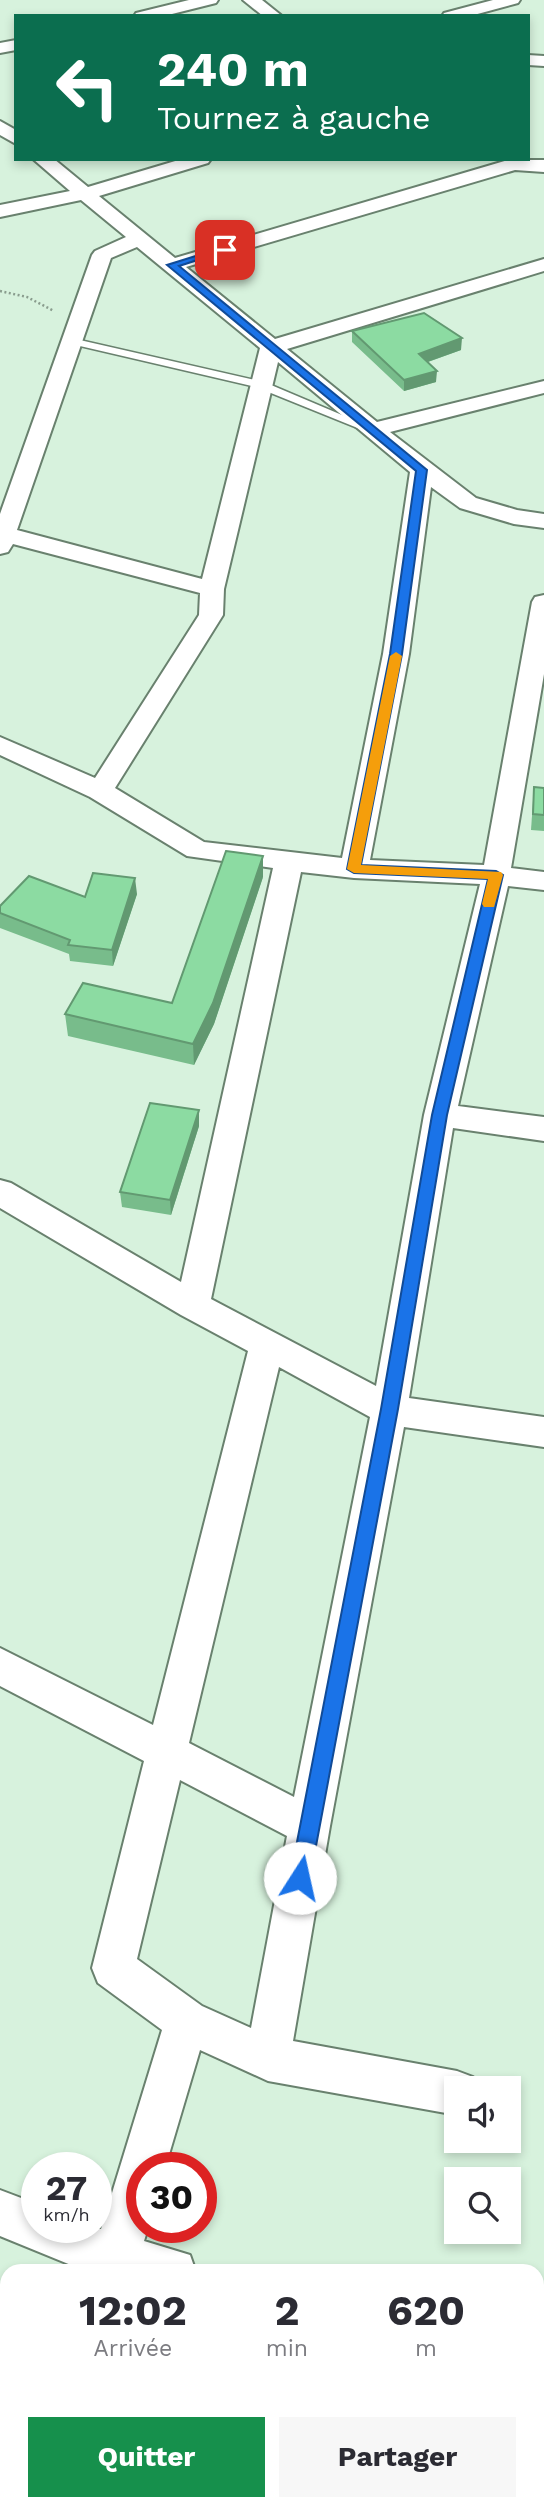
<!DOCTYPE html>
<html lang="fr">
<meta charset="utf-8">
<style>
:root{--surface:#fff;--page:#f7f7f7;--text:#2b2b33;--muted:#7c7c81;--accent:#16904c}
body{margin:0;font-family:"Work Sans",sans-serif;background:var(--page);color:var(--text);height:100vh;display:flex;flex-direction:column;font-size:26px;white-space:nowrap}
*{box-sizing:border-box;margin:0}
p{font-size:23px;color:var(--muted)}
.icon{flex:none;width:38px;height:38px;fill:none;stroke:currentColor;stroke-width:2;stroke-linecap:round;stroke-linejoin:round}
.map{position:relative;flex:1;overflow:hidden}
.panel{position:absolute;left:0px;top:2264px;width:544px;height:247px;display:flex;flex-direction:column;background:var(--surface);border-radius:21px 21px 0 0;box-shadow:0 4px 10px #0003}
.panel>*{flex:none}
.guide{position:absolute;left:14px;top:14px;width:516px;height:147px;border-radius:0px;box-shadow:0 4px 10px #0003;background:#0b6e4f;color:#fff;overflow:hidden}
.controls{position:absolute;left:444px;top:2076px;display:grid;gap:14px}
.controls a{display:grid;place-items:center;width:77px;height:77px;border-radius:0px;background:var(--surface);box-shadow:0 4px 10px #0003;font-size:35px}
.speed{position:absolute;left:21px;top:2152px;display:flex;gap:14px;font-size:35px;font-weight:700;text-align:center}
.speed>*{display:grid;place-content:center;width:91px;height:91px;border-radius:50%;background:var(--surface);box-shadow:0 4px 10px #0003;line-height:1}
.speed small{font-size:18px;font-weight:400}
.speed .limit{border:10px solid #d22;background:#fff;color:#111}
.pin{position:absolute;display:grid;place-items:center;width:60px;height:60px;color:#fff;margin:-30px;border-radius:14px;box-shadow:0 4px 10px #0006}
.me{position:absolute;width:77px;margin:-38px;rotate:10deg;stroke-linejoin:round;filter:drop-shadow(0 0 5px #0008)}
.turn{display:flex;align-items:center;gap:24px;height:147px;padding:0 28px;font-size:32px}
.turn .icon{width:91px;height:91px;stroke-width:2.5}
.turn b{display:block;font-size:49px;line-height:60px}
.eta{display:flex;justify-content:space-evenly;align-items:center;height:119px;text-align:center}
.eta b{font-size:42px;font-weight:700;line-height:49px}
.action{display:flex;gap:14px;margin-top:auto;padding:14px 28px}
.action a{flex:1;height:80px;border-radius:0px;background:var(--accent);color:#fff;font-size:28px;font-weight:700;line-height:80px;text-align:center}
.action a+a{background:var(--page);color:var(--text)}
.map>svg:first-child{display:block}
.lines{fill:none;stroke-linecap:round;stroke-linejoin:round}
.service-casing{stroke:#69816e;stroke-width:3}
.minor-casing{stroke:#69816e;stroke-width:4}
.path{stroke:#8a9d8e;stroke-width:2.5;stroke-dasharray:2 2.5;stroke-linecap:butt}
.service{fill:#fff;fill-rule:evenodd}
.minor{fill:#fff;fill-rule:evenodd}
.wall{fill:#78bc8b}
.shaded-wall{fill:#629971}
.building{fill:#8cdba2;stroke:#629971;stroke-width:2}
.route{fill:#1a73e8;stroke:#114b97;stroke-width:2}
.slow{fill:#f59e0b}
</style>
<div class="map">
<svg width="544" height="2511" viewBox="0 0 544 2511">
<rect width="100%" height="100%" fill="#d7f2dd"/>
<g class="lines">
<defs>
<polygon id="service" points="71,338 264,382 375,429 365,431 256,387 67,343 67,339"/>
<g id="minor">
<polygon points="189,0 218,0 216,3 164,16 134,16 136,13"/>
<polygon points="243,0 262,0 282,16 263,16"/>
<polygon points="493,0 520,0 518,3 470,16 442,16 444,13"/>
<polygon points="16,40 16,50 0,53 0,43"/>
<polygon points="528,55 544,56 544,66 528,65"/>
<polygon points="0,121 16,130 16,144 0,135"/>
<path d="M33,159H54L88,187L182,159H211L208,163L99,196L175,258L508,160H544V172L515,170L186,267L275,339L544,259V271L287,349L377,422L544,381V393L390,432L476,498L517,510L544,514V528L514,524L460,508L431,487L409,654L370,860L484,865L532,602L535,597L544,595V674L511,868L544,872V890L508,886L458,1106L544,1117V1141L453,1128L409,1398L544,1417V1447L404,1427L330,1826L293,2041L457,2071L473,2077L477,2088H457V2115L268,2081L200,2050L165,2168H142V2228H148L144,2241L190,2255L196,2272H88L0,2236V2190L37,2204V2228L101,2229L162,2030L98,1983L92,1968L144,1761L0,1686V1648L153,1725L248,1351L181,1315L0,1208V1180L11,1183L181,1282L273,868L187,856L90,797L0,755V737L95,778L199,615L200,593L13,544L8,552L0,554V514L92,255L95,251L126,237L81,200L0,217V205L70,191ZM137,247L260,348L202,579L17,530L111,258ZM278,362L410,472L383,654L342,858L204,842L115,788L223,615L224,589ZM301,872L354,878L480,884L424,1115L376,1386L211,1299ZM279,1367L370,1417L294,1797L189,1743ZM180,1780L287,1836L251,2028L202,2006L137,1959Z"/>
<polygon points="537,2339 544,2341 544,2389 537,2387"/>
<polygon points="39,2504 89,2504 87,2511 37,2511"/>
</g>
</defs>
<!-- service casing -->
<use href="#service" class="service-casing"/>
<!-- minor casing -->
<use href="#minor" class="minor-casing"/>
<!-- path -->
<polyline class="path" points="0,291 27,297 54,311"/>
<!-- service -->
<use href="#service" class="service"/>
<!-- minor -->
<use href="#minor" class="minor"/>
</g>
<!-- wall -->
<g class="wall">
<polygon points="352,331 461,350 428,362 436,382 404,391 352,342"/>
<polygon points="534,787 544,788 544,831 531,830"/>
<polygon points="263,877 214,1024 194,1065 68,1036 65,1014 172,1003"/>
<polygon points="137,894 113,966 70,961 69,954 0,928 0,906 85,897"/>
<polygon points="199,1110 199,1126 171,1215 122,1207 120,1192"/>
</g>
<!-- shaded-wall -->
<g class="shaded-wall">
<polygon points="462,338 461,350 419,365 419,354"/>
<polygon points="437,371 436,382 404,391 404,380"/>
<polygon points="263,856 263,877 214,1024 194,1065 193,1044"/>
<polygon points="135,878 137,894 113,966 112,950"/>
<polygon points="199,1110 199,1126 171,1215 170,1200"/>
</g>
<!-- building -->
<g class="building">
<polygon points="424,313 462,338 419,354 437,371 404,380 352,331"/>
<polygon points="534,787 544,788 544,815 533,814"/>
<polygon points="226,851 263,856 213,1003 193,1044 65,1014 83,983 172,1003"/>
<polygon points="93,873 135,878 112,950 68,945 70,940 0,913 0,906 29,876 85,897"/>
<polygon points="150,1103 199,1110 170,1200 120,1192"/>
</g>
<!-- route -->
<polygon class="route" points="221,248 229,250 179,266 427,470 402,654 361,865 496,871 503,875 447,1115 398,1409 310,1878 307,1885 300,1888 293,1885 290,1878 381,1409 432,1115 488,879 354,873 347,869 390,654 416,471 167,265"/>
<!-- slow -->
<polygon class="slow" points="396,652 402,656 361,865 501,872 503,875 494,907 484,907 482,904 488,879 354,873 347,869 390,656"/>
</svg>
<div class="controls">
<a><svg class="icon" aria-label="sound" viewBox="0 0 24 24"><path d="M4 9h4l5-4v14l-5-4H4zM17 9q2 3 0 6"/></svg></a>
<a><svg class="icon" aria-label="search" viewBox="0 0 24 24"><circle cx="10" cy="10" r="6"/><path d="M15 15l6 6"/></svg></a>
</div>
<div class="speed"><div>27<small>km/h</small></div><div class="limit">30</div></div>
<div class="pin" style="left:225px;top:250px;background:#d93025"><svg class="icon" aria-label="arrive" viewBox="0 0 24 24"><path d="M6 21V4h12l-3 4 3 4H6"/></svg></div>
<svg class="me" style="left:300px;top:1878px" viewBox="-20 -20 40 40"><circle r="19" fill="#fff"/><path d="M0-13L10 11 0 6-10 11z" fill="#1a73e8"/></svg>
<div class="guide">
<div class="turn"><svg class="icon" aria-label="left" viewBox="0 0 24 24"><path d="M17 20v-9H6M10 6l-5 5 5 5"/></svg><div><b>240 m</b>Tournez à gauche</div></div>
</div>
<section class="panel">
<div class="eta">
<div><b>12:02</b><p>Arrivée</p></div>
<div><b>2</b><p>min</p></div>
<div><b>620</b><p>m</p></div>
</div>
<div class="action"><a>Quitter</a><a>Partager</a></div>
</section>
</div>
